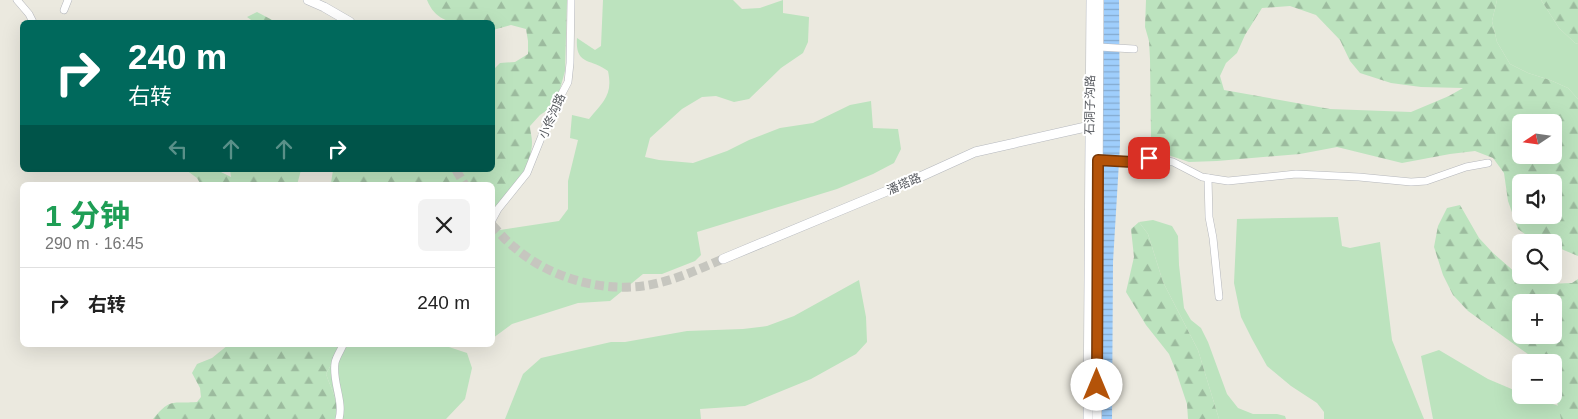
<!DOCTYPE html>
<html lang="zh">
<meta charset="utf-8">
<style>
:root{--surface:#fff;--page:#f2f2f2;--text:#222;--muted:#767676;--line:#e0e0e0}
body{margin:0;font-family:Arial,"Noto Sans SC",sans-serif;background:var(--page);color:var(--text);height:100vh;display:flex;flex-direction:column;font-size:19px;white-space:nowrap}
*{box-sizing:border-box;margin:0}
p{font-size:16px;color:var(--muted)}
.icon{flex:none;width:28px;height:28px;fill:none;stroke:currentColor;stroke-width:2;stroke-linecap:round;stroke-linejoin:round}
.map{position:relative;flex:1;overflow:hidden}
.panel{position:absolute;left:20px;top:182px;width:475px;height:165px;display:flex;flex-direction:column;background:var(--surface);border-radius:8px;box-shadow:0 5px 20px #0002}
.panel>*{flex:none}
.guide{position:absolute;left:20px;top:20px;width:475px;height:152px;border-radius:8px;box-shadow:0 5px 20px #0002;background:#00695c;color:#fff;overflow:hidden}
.needle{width:32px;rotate:257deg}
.fabs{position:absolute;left:1512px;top:114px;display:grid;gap:10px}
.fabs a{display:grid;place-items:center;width:50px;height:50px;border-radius:8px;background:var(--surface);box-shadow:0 5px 20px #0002;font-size:25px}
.pin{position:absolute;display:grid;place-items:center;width:42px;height:42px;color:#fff;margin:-21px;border-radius:10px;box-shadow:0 2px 8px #0006}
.me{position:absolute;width:55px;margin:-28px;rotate:0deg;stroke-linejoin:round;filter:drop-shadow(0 0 4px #0008)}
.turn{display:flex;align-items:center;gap:18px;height:105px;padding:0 25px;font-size:22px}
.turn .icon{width:65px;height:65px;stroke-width:2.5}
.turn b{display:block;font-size:35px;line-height:42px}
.lanes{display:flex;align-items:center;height:48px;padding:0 25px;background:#0003;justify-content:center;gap:25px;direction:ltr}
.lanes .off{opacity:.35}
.round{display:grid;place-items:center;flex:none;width:52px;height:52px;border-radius:8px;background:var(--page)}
.headline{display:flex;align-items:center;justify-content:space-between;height:85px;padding:0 25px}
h1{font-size:30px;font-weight:700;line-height:38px;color:#1e9e55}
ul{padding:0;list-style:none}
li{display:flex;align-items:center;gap:15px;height:70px;padding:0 25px;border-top:1px solid var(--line)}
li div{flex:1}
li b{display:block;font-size:19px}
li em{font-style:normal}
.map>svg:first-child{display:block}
.grass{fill:#bce3be}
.forest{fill:url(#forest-firs);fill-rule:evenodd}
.water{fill:url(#water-rules)}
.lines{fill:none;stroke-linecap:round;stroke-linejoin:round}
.secondary-tunnel{stroke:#c6c6bf;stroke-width:9;stroke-dasharray:9 4.5;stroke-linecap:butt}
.street-casing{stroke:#b5b7bc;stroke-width:8}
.secondary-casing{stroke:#b5b8be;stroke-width:10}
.street{stroke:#fff;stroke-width:7}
.secondary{stroke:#fff;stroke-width:9}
.route-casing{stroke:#753606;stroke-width:12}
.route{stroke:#b45309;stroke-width:9}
.labels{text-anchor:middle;stroke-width:4;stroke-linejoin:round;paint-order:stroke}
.street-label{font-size:12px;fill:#585b60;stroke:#fff}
</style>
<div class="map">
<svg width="1578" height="419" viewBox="0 0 1578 419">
<defs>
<pattern id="forest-firs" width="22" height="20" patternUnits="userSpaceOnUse" patternTransform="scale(1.25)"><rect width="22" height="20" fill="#bce3be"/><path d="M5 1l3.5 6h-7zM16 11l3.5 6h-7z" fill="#9cbb9e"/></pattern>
<pattern id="water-rules" width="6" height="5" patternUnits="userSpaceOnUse" patternTransform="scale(1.25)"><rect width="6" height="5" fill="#9fcefc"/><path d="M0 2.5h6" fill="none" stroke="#84aacf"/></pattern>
</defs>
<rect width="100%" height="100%" fill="#ebe9df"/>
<!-- grass -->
<g class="grass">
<path d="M603,0H733L742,9L760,8L783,0V13L809,17L808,42L803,53L781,68L749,99L734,102L716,96L702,97L682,109L650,138L645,157L659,160L693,163L727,151L749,140L780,128L813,123L850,105L871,101L873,128L898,129L901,149L894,163L873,174L837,189L697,232L701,255L695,261L662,274H643L610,301L578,303L512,324L493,338V231L559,221L568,209V181L578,140L570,138L572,115L589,119C604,101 613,95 608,71C591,58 575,66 577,38L595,50L601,46Z"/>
<polygon points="1497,0 1541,0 1559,28 1575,43 1578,44 1578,99 1568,88 1550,80 1528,73 1510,64 1497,42 1492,21"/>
<polygon points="1338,217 1342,246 1350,248 1380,242 1392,340 1424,419 1324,419 1324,412 1317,403 1291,386 1267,366 1252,339 1241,317 1234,283 1237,219"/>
<polygon points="1153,220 1172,226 1178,236 1179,265 1184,308 1191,320 1201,328 1208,342 1227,394 1238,408 1253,414 1277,414 1285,416 1286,419 1219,419 1198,350 1163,282 1148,234 1139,222"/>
<polygon points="859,280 866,317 867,342 856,354 811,379 745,406 700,409 701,419 505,419 523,374 541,358 611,342 625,342 687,331 743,329 767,326 794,316"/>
<path d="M342,345H443L467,353L472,368L465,399L446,419H336C340,403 331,389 326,374Z"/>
<polygon points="1439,350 1488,379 1521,393 1521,395 1526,395 1559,406 1561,419 1433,419 1421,356"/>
</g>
<!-- forest -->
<g class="forest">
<path d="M427,0H567L565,71L557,100L552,107L540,115L530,126C530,131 532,137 532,142C532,170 509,192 493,213L492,185H331V183L333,170H492L493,70L500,63L515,62L528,54V41L526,29L511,25L493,30L492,22C467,22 439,30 427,0Z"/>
<path d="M1146,0H1497L1492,21L1497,42L1510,64L1528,73L1550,80L1568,88L1578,99V256L1554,246V242H1541L1533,240L1518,229L1508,201L1504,173L1493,158L1475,151L1450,154L1402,163L1337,147L1300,154L1217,161L1189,162L1162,153L1151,138L1150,59L1149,41L1145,27ZM1290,6L1316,15L1340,40L1350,61L1360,73L1391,83L1421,87L1463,88L1449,96L1411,112L1330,109L1224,90L1220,76L1226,63L1237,53L1245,35L1262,8ZM1554,122V155H1521V122ZM1554,182V215H1521V182Z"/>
<polygon points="1541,0 1578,0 1578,44 1575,43 1559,28"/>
<polygon points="257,12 276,22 254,22 247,17"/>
<polygon points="186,170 217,170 231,177 230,170 301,170 297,185 201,185 197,178"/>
<path d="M1460,205L1479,238L1493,253L1524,280L1546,284L1572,283L1578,279V419H1561L1554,390V362H1539L1468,311L1453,295L1443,275L1434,247L1438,226L1447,208ZM1554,302V335H1521V302Z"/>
<polygon points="1139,222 1148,234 1163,282 1198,350 1219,419 1188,419 1187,404 1176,371 1169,354 1146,325 1126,292 1134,257 1131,229"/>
<path d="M228,345H342L326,374C331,389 340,403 336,419H153C171,397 172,404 197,402L201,397L200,388L192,373L197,364L212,358Z"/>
</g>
<!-- water -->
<polygon class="water" points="1103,0 1119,0 1120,145 1113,262 1112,419 1101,419"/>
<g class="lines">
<!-- secondary-tunnel -->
<g class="secondary-tunnel">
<polyline points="456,170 465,185"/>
<path d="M492,225C499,232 506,241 514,247C547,276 598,292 643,286C671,282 697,270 723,259"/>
</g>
<defs>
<g id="street">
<polyline points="17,0 29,14 33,22"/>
<polyline points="64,10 68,0"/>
<polyline points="1099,47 1134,49"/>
<polyline points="1098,160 1132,162 1149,158 1173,162 1202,177 1228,181 1296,174 1359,177 1411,182 1426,181 1466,167 1488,163"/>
<polyline points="1208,178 1209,217 1213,238 1219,297"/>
<polyline points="492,220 498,209 527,173 549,118 568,82 570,63 571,0"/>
<path d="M339,419C344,401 332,382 335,363C336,357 341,350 343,345"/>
</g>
<g id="secondary">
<polyline points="308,0 324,7 350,22"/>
<polyline points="723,259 911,181 975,152 1090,126"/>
<polyline points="1088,419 1091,0"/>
<polyline points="1097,419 1099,0"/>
</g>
</defs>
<!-- street casing -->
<use href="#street" class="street-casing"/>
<!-- secondary casing -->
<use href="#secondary" class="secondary-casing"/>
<!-- street -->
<use href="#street" class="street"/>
<!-- secondary -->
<use href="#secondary" class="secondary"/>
</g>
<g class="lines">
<defs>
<polyline id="route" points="1097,385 1098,160 1132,162 1149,158"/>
</defs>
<!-- route casing -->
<use href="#route" class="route-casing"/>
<!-- route -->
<use href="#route" class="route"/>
</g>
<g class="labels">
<!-- street labels -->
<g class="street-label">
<text transform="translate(1090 105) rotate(-89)" y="4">石洞子沟路</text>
<text transform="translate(552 116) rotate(-66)" y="4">小佟沟路</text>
<text transform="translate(904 184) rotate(-23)" y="4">潘塔路</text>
</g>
</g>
</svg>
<div class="fabs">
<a><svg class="needle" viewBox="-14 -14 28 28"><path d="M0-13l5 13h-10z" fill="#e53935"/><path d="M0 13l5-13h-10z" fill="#767676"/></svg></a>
<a><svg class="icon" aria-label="sound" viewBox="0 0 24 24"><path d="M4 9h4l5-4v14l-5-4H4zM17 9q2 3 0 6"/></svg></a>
<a><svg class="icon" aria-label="search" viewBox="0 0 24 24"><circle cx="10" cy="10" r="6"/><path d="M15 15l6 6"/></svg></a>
<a>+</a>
<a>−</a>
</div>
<div class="pin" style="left:1149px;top:158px;background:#d93025"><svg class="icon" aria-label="arrive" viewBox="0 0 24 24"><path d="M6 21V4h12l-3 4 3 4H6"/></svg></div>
<svg class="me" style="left:1097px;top:385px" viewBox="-20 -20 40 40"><circle r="19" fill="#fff"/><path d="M0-13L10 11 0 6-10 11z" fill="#b45309"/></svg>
<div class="guide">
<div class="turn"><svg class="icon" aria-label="right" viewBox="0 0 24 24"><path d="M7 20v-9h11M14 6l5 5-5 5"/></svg><div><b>240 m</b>右转</div></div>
<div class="lanes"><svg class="icon off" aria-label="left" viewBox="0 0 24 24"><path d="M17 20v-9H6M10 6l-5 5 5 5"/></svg><svg class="icon off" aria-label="ahead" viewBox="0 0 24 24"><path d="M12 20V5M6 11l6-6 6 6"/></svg><svg class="icon off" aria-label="ahead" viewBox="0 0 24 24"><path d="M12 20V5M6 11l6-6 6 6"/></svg><svg class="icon" aria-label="right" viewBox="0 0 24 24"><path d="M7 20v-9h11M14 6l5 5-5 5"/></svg></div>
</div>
<section class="panel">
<div class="headline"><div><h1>1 分钟</h1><p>290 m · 16:45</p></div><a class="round"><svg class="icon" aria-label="close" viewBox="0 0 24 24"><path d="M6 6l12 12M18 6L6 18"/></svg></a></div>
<ul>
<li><svg class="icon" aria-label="right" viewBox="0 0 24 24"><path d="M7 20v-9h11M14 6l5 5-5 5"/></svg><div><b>右转</b></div><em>240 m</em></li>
</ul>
</section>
</div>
